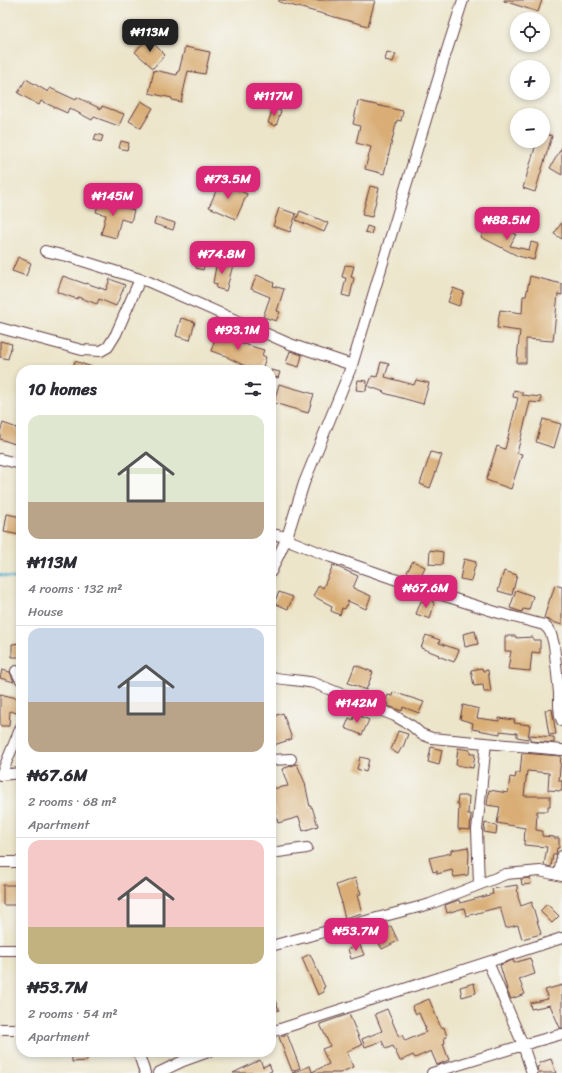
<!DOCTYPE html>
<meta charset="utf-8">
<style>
:root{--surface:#fff;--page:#f2f2f3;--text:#2b2b33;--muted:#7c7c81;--line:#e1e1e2;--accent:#db2777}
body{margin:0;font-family:Sriracha,sans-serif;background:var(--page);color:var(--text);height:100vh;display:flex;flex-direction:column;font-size:15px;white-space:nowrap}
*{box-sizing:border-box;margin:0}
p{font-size:13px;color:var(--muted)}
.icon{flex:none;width:22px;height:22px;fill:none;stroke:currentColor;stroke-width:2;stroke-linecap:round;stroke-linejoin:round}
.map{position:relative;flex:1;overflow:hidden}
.panel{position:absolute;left:16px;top:365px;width:260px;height:692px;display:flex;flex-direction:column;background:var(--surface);border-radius:16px;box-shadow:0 2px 6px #0003}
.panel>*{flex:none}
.tools{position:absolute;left:510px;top:12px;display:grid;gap:8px}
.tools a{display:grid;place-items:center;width:40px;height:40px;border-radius:50%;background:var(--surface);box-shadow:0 2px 6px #0003;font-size:20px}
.price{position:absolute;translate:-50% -34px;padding:0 9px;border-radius:8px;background:var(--accent);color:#fff;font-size:13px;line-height:26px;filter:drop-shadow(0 1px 2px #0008)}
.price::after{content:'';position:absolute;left:50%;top:24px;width:12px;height:9px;margin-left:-6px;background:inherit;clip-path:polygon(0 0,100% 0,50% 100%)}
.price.on{background:#222;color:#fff}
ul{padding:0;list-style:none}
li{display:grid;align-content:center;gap:8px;height:212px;padding:0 12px}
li+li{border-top:1px solid var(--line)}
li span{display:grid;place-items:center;height:124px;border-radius:12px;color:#555}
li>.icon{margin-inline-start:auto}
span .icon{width:72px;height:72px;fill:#fffc;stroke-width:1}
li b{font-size:17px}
h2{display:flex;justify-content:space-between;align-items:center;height:48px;padding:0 12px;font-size:17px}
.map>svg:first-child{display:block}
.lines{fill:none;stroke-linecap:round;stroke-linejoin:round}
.stream{stroke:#4cabcb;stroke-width:2.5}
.building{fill:#d9ad74}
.minor-casing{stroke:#623d43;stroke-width:12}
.minor{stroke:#fff;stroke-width:10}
</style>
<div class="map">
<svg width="562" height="1073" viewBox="0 0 562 1073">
<rect width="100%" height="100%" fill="#f6f6f2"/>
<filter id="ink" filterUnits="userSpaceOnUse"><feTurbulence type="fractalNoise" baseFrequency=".025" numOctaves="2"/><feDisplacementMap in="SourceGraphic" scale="8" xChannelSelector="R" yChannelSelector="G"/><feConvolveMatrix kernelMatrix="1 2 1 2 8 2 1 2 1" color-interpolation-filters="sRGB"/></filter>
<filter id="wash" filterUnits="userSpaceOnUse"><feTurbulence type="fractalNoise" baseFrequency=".012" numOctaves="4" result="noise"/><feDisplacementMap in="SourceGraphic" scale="16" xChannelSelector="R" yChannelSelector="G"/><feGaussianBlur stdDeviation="0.9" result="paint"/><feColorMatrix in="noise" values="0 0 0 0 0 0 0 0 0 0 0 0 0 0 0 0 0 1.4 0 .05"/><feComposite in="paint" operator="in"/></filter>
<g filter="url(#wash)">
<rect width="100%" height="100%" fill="#ece5ca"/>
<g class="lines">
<path class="stream" d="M0,575L21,580"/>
</g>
<g id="blocks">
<path class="building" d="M279,0H375L368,26L279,2Z
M504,0H542L538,12L504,1Z
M148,38L165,55L153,68L135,52Z
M185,47L210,52L205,74L188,71L181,102L172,100V98L149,93L154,70L177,75L178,71H179Z
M387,52L396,54L393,62L385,60Z
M26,79L48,92L50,88L76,100L77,97L101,109L102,106L124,114L119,126L94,117L92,120L69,108L67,113L41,101L39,105L18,93Z
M141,101L153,108L141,128L129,121Z
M358,101L403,111L401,121L397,120L384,174L365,169L371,147L356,143L360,126L353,124Z
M273,108L281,111L276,126L268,123Z
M543,133L552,136L535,192L523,188L537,141H543Z
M96,134L103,136L101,142L94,140Z
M121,141L129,143L127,150L119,148Z
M562,147V175L550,168Z
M220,182L247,194L236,219L209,207Z
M370,186L379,188L372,217L362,215Z
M100,199L116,204V205L134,210L131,222L121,219L116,238L101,234L106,215L96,212Z
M279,208L296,214L290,232L273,226Z
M300,211L328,223L324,232L296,220Z
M156,217L175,223L173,230L154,224Z
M489,221L516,234L510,246L529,250L531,242L538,244L534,260L518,256L481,237Z
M562,222V239L554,234Z
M367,226L373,228L371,234L365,232Z
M199,251L207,253L203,270L196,268Z
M18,257L31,263L26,276L12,271Z
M217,261L233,265L226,291L216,288L217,284L213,283Z
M345,265L354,266L351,277L354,278L350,297L342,295L346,278L342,277Z
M257,275L274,283L273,286L284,289L277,311L280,312L276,321L263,317L270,297L251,289Z
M63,276L86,284V283L106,290L110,279L125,285L116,306L99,299L97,304L78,297L77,299L57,292Z
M530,276L562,284V295L558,294L553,341L526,339V363H517L518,349L520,331L497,328L500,310L522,313L523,296H526Z
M453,288L464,292L459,306L448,302Z
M181,318L195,322L190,340L176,336Z
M218,329L231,333L229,339L244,345V344L264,350L262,355L266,357L262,370L245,366L227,357V356L211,351Z
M0,341L12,344L8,359L0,357Z
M290,351L302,355L299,367L286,363Z
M75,361L97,369V370H72Z
M381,362L389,364L385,377L414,385L416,380L429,383L423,404L384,393V392L368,386L372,376L377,377Z
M271,370L280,372L278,378L271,376Z
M358,380L367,381L366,391L356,390Z
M279,384L314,394L308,413L274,403Z
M514,390L522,392V395L541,397V403L530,402L517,453L522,454L511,489L486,480L497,446L505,449L518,398L513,397Z
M543,419L561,424L554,448L536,442Z
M3,423L17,428L16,430L21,431V446L0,439V432Z
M431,452L442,455L430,488L420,484Z
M7,514L21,517V529L20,535L4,532Z
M430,550L443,552L442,565L429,564Z
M464,559L476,562L471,581L460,579Z
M413,561L425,567L420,578L407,572Z
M333,565L358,576L353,588L371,596L366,609L348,601L345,609L342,608L340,615L331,611L332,606L313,596L319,585L323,588Z
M504,571L517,575L512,595L498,591Z
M555,585L562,587V625L550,621L544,618L550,598H551Z
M516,590L533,596L529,610L523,609L522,612L510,608Z
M279,592L293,597L288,609L274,603Z
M426,598L433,601V603L434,604L430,619L416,614L421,601L425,602Z
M475,631L478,644L465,647L463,634Z
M426,635L440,640L439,643L459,650L454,662L438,656L439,655L421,648Z
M505,636H516V638L533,637V640H540V653L532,652L530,671L508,669L511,651H505Z
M21,643V657H12V644Z
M355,665L373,672L366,690L348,683Z
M482,668L483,671L488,670L491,692H484L483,685L474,686L471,670Z
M2,670L10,672L14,682L0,678Z
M393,692L424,702L419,713L403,707L402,711L388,706L389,704L385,702L388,695L392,696Z
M0,694L21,699V709L20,714L10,711L9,726H0Z
M463,705L479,709L477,718L499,721V718L515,720L514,723L530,725L528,739L517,737V733L500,731V734L472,729L473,723L460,719Z
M552,709L556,734L549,735L545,710Z
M283,713L292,739L274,745L271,736V717Z
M355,714L369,720L362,735L345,728L349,718L353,720Z
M398,731L408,734L403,747H402L398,754L391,750Z
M530,735L554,737V743L530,741Z
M431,747L442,750L439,765L428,762Z
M458,748L470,750V754H475L473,768L456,765Z
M522,753L561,756L559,781H562V791L548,790L549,773L527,771L524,796H550V806H548V811H537L536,830L542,831V836L554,837V838H559V848H557L556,854H553L551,867L544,865L547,847L524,845L525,828L497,823L500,807L487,805L489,790L508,793L510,777L515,778L516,773H520Z
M360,757L369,759L366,772L357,769Z
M297,764L305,783L310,807H312L318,826L303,831L299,817L278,823L271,793V789L288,786L282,769Z
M458,796H469L468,814H471L470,830L458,829L459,804H457Z
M485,823L497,826L496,834L484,832Z
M468,847L469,853L468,875L454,877L452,870L437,874V871L433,872L429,858L451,853V850Z
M355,878L361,894L357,895L362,913L345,918L341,903H342L336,885Z
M530,878L531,884L522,885L521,879Z
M3,885H21V905H3Z
M517,885L518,897L521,906L532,902V906L533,907L541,934L522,939L518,925L506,928L500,907L466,916L464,908L447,913L445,905L459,900L460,903L493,894L492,889Z
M547,904L559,916L552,923L540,911Z
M391,926L398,941L382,949L378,941L370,944L367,937Z
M360,945L364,955L351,959L348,949Z
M310,954L325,987L323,988L324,992L318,995L302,958Z
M530,958L535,974L519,979L525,994L511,999L506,989H507L500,965L513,960L514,963Z
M474,983L476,993L462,997L460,987Z
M562,985V1028H560L550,1005L531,1009L530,1003L548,999L545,990Z
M271,991L279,1010L271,1013Z
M429,999L441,1028L444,1027L447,1037L444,1038L445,1043L443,1044L449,1060L437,1065L431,1051L415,1058L413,1055L400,1061L393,1046L386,1049L382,1041L365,1047L362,1039L382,1031L375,1014L387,1009L399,1037L402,1035L405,1041L426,1032L425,1029H426L419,1013L416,1014L412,1006Z
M349,1014L362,1045L347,1052L353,1067L340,1073H292L310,1066L312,1072L329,1064L322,1049L330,1046L320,1024Z
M287,1034L300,1068L292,1071L279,1037Z
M72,1052H87V1061L72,1062Z
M551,1059L556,1073H538L537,1067L540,1066L539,1063Z
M260,1060L263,1067L269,1064L272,1071L267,1073H233Z"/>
</g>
</g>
<g filter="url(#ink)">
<use href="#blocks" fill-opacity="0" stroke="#623d43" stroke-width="1"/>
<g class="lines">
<defs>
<path id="minor" d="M45,251L70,257L140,279L147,281L290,344L352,365
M0,328L82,350L101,351L108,347L116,334L140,279
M0,459L21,464
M271,534L287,537L293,542L331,557L423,589L499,613L544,625L548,629L551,634L554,645L559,693V706L560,716L562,721
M271,572L287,537L304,483L352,365L446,53L463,0
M16,671L21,680
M271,677C285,680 300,680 314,683L395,716L412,726L421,734L432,738L562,750
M271,760L291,759
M0,775L21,773
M1,775L21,727
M271,853L307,848
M0,862H21
M559,875L562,856
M479,884L477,830L486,743
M271,946L430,904L506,874L540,871L562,876
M0,950H21
M488,962L523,1045L532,1073
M0,1029H21
M271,1032L562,938
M138,1052L145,1073
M158,1073L183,1061L208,1052
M432,1073L523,1045L562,1034"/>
</defs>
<use href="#minor" class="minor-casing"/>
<use href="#minor" class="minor"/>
</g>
</g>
</svg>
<div class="tools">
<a><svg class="icon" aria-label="locate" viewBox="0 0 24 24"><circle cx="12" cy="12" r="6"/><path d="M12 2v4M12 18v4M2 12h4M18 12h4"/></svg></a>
<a>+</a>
<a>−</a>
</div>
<b class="price on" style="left:150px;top:53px">₦113M</b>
<b class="price" style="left:274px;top:117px">₦117M</b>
<b class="price" style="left:228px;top:200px">₦73.5M</b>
<b class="price" style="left:113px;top:217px">₦145M</b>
<b class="price" style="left:507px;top:241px">₦88.5M</b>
<b class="price" style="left:222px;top:275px">₦74.8M</b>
<b class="price" style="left:238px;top:351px">₦93.1M</b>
<b class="price" style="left:426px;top:609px">₦67.6M</b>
<b class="price" style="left:357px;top:724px">₦142M</b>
<b class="price" style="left:356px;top:952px">₦53.7M</b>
<section class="panel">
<h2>10 homes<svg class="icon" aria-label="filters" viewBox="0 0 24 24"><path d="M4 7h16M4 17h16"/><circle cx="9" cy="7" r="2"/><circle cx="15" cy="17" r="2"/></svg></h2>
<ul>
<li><span style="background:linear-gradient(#dfe7d0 70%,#b9a48a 0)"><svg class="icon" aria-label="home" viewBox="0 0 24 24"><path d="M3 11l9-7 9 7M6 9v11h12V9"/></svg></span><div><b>₦113M</b><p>4 rooms · 132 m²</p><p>House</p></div></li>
<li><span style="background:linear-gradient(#c9d6e8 60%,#b9a48a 0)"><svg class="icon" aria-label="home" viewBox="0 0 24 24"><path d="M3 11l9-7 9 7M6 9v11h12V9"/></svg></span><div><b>₦67.6M</b><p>2 rooms · 68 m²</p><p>Apartment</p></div></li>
<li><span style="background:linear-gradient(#f6c9c9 70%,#c2b280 0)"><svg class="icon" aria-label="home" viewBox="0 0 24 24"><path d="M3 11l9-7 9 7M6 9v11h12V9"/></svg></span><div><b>₦53.7M</b><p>2 rooms · 54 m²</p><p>Apartment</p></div></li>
</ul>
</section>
</div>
